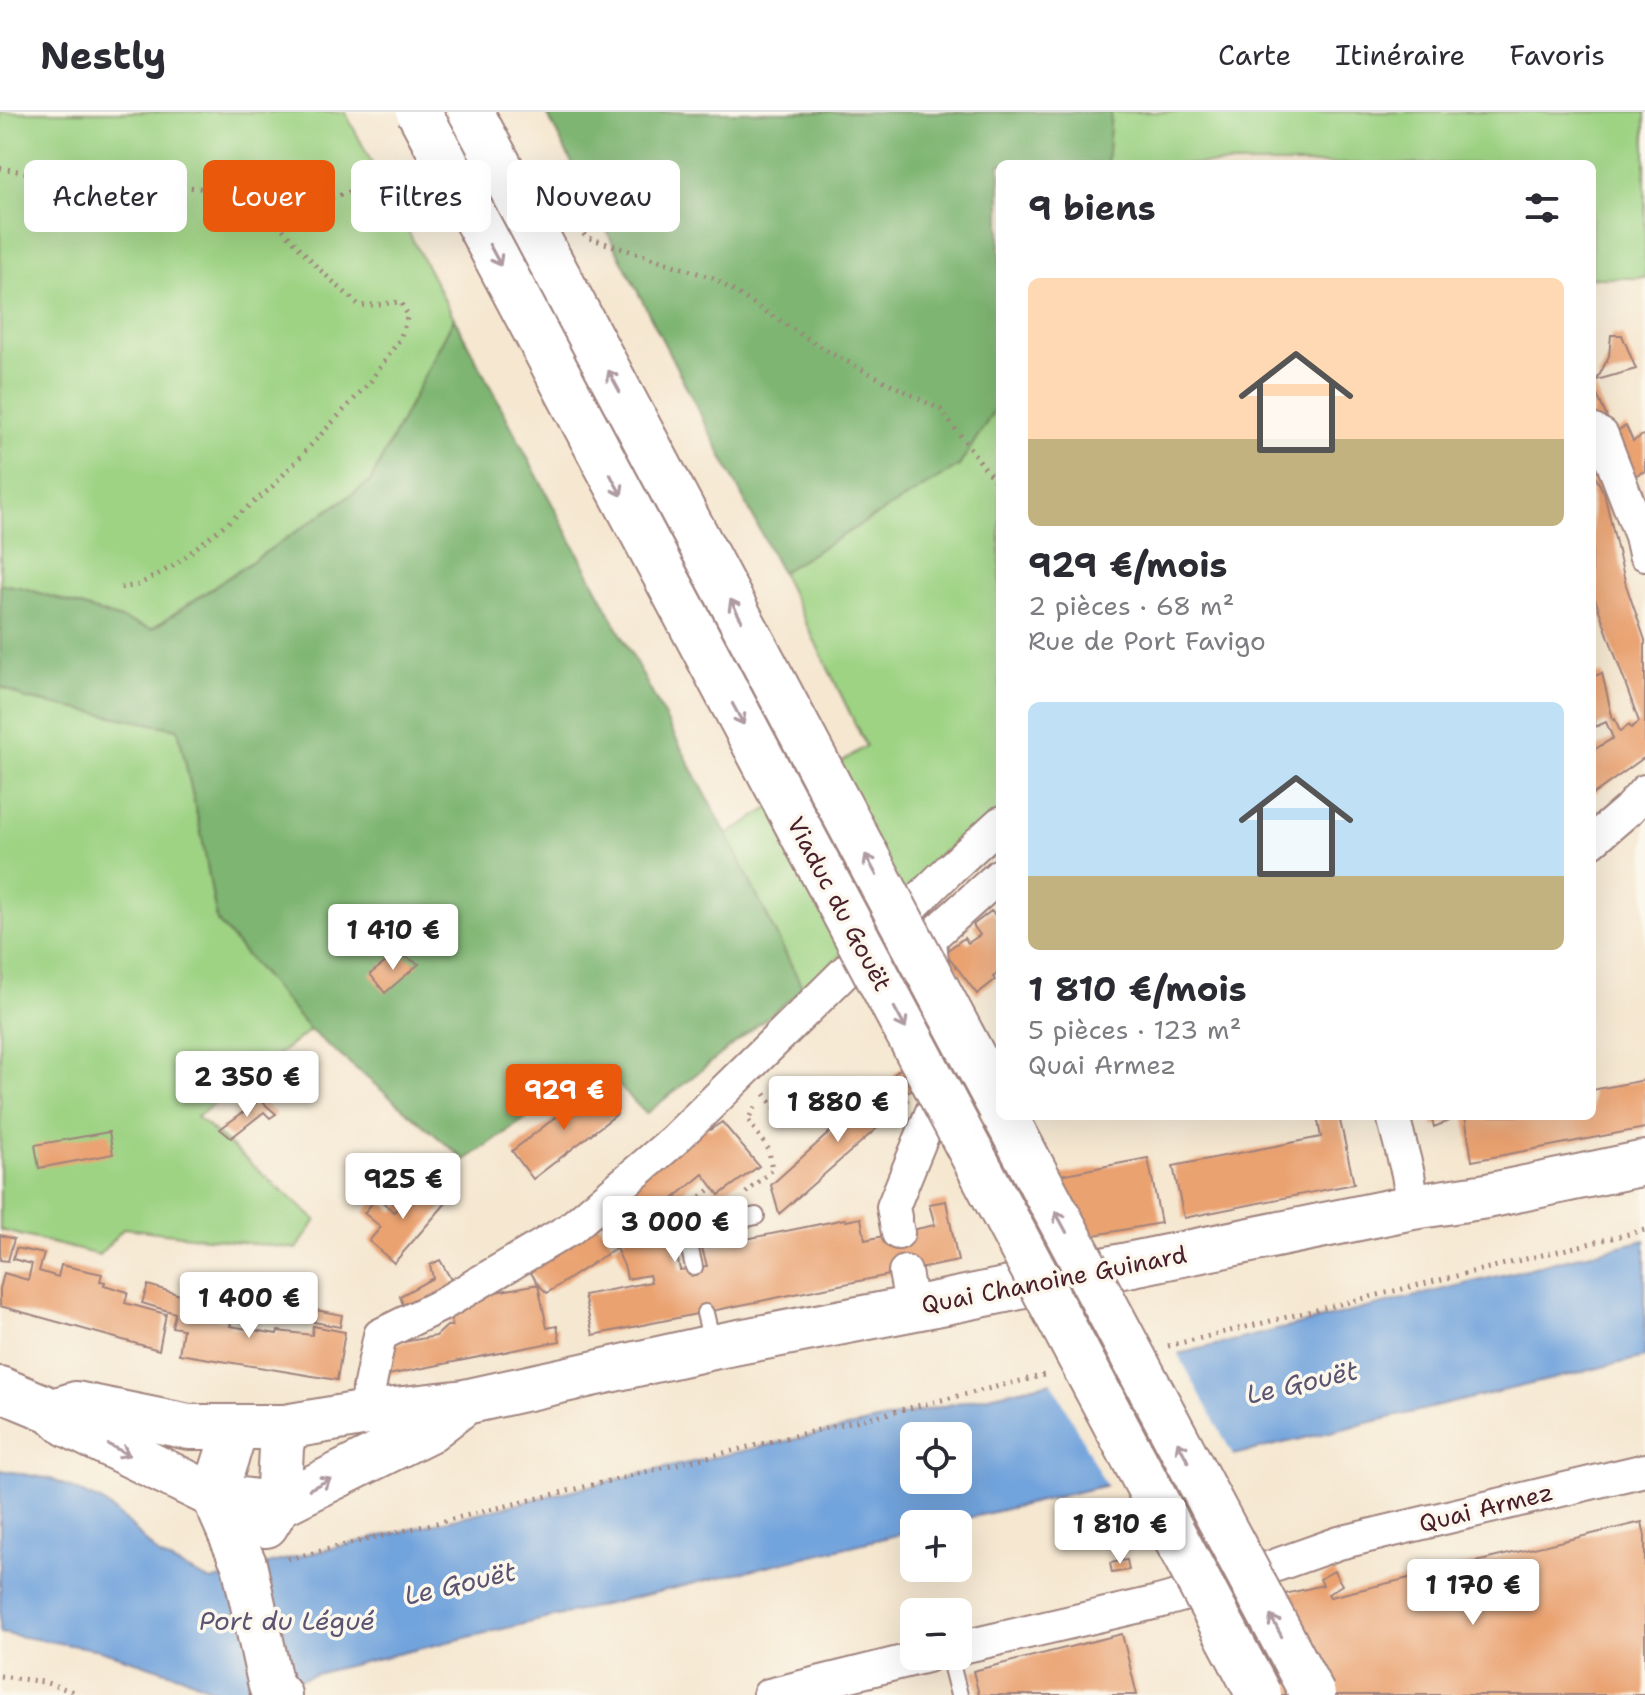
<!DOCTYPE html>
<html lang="fr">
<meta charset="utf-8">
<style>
:root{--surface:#fff;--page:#f2f2f3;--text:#2b2b33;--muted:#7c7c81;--line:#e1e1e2;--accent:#ea580c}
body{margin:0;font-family:"Shantell Sans",sans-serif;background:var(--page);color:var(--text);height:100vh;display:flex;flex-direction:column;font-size:30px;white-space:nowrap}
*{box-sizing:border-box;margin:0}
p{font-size:26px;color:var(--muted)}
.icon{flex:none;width:44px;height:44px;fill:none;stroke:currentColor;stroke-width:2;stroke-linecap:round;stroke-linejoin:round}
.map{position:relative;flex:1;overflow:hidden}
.drawer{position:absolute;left:996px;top:48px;width:600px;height:960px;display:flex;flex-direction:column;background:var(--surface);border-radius:12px;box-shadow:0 8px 32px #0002}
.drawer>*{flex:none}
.banner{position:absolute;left:24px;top:48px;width:760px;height:72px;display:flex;gap:16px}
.buttons{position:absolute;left:900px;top:1310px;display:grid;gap:16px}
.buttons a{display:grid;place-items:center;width:72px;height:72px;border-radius:12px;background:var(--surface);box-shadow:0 8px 32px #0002;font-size:40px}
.price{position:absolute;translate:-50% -68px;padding:0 18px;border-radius:8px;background:#fff;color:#222;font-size:26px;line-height:52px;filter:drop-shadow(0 2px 4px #0008)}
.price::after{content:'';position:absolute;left:50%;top:48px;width:24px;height:18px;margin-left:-12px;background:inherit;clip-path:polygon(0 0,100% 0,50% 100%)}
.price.selected{background:var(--accent);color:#fff}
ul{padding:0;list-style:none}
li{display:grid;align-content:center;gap:16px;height:424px;padding:0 32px}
li span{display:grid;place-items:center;height:248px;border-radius:12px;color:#555}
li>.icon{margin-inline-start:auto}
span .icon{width:144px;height:144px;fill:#fffc;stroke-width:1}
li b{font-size:34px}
h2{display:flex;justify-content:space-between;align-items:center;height:96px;padding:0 32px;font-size:34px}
.tag{padding:0 28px;border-radius:12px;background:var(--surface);box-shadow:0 8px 32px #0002;font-size:28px;line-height:72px}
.tag.selected{background:var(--accent);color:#fff}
header{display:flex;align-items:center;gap:48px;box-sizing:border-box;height:112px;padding:0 40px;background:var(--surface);border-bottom:2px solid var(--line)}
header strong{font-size:38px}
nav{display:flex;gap:44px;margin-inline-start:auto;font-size:28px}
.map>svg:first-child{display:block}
.green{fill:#9ed384;stroke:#747958;stroke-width:2}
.forest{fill:#7eb572;stroke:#646a4e;stroke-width:2}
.water{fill:#71a3dc;stroke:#5e6184;stroke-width:2;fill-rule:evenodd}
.pier{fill:#f5e7d0}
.building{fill:#eaa271}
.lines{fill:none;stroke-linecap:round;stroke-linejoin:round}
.lane-casing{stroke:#a0837e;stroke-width:20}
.street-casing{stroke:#a0837e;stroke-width:36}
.secondary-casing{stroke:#a0837e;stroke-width:48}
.path{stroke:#a0837e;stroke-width:5;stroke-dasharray:2 6;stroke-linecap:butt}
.lane{stroke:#fff;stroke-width:16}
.street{stroke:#fff;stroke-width:32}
.secondary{stroke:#fff;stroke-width:44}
.highway-bridge-casing{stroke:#a0837e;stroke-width:48;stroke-linecap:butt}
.highway-bridge{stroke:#fff;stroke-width:44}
.oneway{stroke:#ae9aa0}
.labels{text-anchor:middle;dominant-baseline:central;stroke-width:7;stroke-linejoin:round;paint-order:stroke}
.street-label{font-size:24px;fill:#4a1f2b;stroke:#fbf7ec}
.water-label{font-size:26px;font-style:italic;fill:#5a5472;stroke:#fbf7ec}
</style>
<header>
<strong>Nestly</strong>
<nav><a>Carte</a><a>Itinéraire</a><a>Favoris</a></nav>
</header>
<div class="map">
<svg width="1645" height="1583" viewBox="0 0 1645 1583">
<rect width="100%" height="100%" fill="#fbf7ec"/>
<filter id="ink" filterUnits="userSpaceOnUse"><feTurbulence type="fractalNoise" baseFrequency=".0125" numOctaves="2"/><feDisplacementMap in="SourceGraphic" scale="16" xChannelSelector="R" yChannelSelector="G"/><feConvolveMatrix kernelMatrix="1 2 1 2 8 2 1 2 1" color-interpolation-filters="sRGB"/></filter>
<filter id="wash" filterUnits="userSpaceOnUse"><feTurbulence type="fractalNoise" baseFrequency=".006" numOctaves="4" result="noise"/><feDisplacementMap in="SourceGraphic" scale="32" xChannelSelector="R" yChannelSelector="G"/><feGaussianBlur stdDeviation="1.8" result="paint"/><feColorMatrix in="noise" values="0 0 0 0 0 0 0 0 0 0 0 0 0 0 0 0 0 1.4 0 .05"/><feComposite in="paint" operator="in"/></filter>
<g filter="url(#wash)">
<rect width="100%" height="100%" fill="#f5e7d0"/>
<path class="green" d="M0,0H345L454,206L370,370L151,517L24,476L0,472Z
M1111,0H1645V166H1592V52H1107Z
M1000,289V697L946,750L803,877L727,723L866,634L781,460L959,354Z
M0,574L26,587L178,617L203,730L217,809L310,918L197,1005L316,1108L297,1137L124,1116L99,1143L0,1118Z"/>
<path class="forest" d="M546,0H1111L1107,52H1000V289L959,354L781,460Z
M454,206L727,723L803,877L646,1002L601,955L465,1048L310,918L217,809L203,730L178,617L26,587L0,574V472L24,476L152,517L370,370Z"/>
<path class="water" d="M1645,1128V1245L943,1412H914V1419L330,1558L244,1583H224L182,1564L100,1538L0,1521V1358L51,1367L103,1390L130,1413L159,1444L211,1469L271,1451L652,1359L1191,1239ZM914,1324H958V1368H914Z"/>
<path class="pier" d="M1176,1238L1235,1347L1108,1377L1050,1266Z"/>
<g id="blocks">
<path class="building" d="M1611,223H1622L1636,257L1597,268L1609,244Z
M1592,271L1608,308L1592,313Z
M1626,314L1633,329L1645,322V359L1634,364L1614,320Z
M1592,358L1604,381L1626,473L1645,528V645L1592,683V639L1613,626L1606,610L1595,615L1592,596V565L1602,561L1613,608L1615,607L1620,620L1629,613L1631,616L1639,610L1594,484H1592Z
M991,799L996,804L1000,801V859L993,865L995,868L977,882L945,840L964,826L968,831L980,823L973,813Z
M398,841L419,852L385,881L370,862Z
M916,943L931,960L909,980L893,963Z
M889,967L908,989L779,1102L771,1073Z
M1645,968V1016L1472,1049L1465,1004H1592V978Z
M596,974L617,1002L533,1067L512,1039Z
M260,988L276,1002L270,1006L264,1000L231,1026L220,1017Z
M1317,1004H1339L1354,1072L1184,1106L1173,1054L1321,1025Z
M1431,1004H1461L1434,1015Z
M722,1010L759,1054L719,1083L703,1062L656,1101L676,1139L680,1158L707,1154L702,1136L845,1107L846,1109L861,1106L865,1128L935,1113L929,1092L946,1089L958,1149L593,1223L584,1183L651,1170L649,1163L627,1167L625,1156L616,1136L547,1181L538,1172L547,1216L557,1214L560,1229L378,1265L387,1233L436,1224L447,1214H452L448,1193L459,1187L538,1172L526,1153L595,1107L616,1136L615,1134L626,1125L601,1094L704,1011L710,1018Z
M109,1020L113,1042L39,1056L35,1033Z
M1148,1046L1161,1111L1006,1139L992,1081L1019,1071Z
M420,1069L446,1091L394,1151L369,1129L381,1115L364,1101L377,1085L394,1100Z
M0,1123L14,1127L8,1149L0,1148Z
M16,1136L44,1142L39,1159L58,1165L61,1153L102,1162L100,1169L105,1170L104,1173L128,1180L125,1191L166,1202L159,1238L0,1194V1177L4,1161L28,1168L32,1152L13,1147Z
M440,1148L457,1178L406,1202L400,1184L433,1166L430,1153Z
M148,1173L219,1195L217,1207L231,1210L230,1214L277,1222L278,1219L312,1223L313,1214L345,1220L337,1268L179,1242L183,1217L172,1215L175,1201L142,1191Z
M316,1198L342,1203L340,1215L314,1210Z
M1642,1410L1645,1424V1583H1275L1252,1490L1323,1473L1320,1467L1334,1459L1342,1473L1328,1482L1330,1485Z
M1127,1448L1129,1458L1112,1461L1110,1451Z
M1122,1522L1137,1583H979L973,1559Z"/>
</g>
</g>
<g filter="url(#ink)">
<use href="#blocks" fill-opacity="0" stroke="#a0837e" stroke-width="2"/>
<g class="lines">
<defs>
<path id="lane" d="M694,1155L686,1120L756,1104
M705,1201L713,1235
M949,1544L959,1583"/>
<path id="street" d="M1592,318L1602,323L1641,424L1645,442
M1592,729L1628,698L1645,679
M1393,1004L1408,1062L1413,1095
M898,1121L893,1095L942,975L930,826L1000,763
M905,1160L912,1197
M367,1301L369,1277L380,1223L441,1193L570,1117L673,1029L950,757L1000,711
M958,1536L1158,1490L1220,1473L1339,1431L1645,1358
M769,1583L927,1544"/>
<path id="secondary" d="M0,1277L53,1299L67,1312L214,1384L278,1393L429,1318L460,1294
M53,1299L76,1292L189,1315H285L367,1301L465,1290L713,1235L936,1192L1413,1095L1487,1084L1645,1051
M236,1315L214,1384L244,1452L271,1574L279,1583
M266,1413L278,1393L281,1336L285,1315"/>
</defs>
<use href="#lane" class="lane-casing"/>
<use href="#street" class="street-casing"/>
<use href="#secondary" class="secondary-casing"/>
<path class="path" d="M0,56L52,65L79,66L211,77L240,87L269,102L319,157L360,194L400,190L408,203L400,227L370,270L270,377L173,454L138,473L119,476
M270,102L404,66L415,67
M574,109L586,125L713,166L832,242L941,298L1000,376
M765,982L776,998L802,1008L829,1007L845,992
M746,1081L772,1058L769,1038L748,1008L755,995
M676,1084L680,1100
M689,1095L713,1075
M1168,1234L1645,1118
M288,1447L1049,1262
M0,1564L44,1570L71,1579L73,1583"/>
<use href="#lane" class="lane"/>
<use href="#street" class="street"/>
<use href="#secondary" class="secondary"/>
<defs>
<path id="highway-bridge" d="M419,0L1259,1583
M471,0L1000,995
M1005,1004L1313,1583"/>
</defs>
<use href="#highway-bridge" class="highway-bridge-casing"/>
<use href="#highway-bridge" class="highway-bridge"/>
</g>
<defs><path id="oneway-shaft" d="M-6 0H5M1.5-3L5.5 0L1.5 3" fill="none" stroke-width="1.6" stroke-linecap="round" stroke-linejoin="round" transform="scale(2)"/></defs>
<g class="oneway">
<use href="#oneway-shaft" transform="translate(495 143) rotate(62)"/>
<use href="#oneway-shaft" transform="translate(614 269) rotate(-118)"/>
<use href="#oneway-shaft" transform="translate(616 373) rotate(62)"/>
<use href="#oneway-shaft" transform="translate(736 498) rotate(-118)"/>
<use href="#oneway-shaft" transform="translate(738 602) rotate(62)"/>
<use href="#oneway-shaft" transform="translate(871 753) rotate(-118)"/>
<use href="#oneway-shaft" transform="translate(900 906) rotate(62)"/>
<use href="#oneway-shaft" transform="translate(1061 1110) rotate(-118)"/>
<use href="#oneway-shaft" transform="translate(119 1338) rotate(27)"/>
<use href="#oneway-shaft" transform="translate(1183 1340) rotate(-118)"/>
<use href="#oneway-shaft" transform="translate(320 1372) rotate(-26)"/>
<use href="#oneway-shaft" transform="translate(1276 1514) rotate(-118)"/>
</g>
</g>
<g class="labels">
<g class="street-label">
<text transform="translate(839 792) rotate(62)">Viaduc du Gouët</text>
<text transform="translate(1054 1168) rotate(-11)">Quai Chanoine Guinard</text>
<text transform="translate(1486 1396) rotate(-14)">Quai Armez</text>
</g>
<g class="water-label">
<text transform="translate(1302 1270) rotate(-13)">Le Gouët</text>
<text transform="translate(460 1471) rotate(-13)">Le Gouët</text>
<text x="287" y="1508">Port du Légué</text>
</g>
</g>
</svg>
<div class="buttons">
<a><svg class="icon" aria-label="locate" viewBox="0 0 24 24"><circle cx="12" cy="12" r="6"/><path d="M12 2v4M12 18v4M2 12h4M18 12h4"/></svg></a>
<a>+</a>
<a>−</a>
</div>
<b class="price" style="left:393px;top:860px">1 410 €</b>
<b class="price" style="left:247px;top:1007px">2 350 €</b>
<b class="price selected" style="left:564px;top:1020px">929 €</b>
<b class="price" style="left:838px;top:1032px">1 880 €</b>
<b class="price" style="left:403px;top:1109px">925 €</b>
<b class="price" style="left:675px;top:1152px">3 000 €</b>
<b class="price" style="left:249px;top:1228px">1 400 €</b>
<b class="price" style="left:1120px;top:1454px">1 810 €</b>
<b class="price" style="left:1473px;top:1515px">1 170 €</b>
<div class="banner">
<a class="tag">Acheter</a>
<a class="tag selected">Louer</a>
<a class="tag">Filtres</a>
<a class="tag">Nouveau</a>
</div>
<section class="drawer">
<h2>9 biens<svg class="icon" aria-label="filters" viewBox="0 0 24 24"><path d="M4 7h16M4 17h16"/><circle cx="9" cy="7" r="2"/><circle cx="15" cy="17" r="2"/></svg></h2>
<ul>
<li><span style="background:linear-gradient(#ffd9b3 65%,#c2b280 0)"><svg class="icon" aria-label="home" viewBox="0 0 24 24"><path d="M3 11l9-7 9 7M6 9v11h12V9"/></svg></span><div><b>929 €/mois</b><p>2 pièces · 68 m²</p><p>Rue de Port Favigo</p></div></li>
<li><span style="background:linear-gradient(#bfe0f5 70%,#c2b280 0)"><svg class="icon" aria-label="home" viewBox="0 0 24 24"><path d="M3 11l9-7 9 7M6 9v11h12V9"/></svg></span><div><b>1 810 €/mois</b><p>5 pièces · 123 m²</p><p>Quai Armez</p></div></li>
</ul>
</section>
</div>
